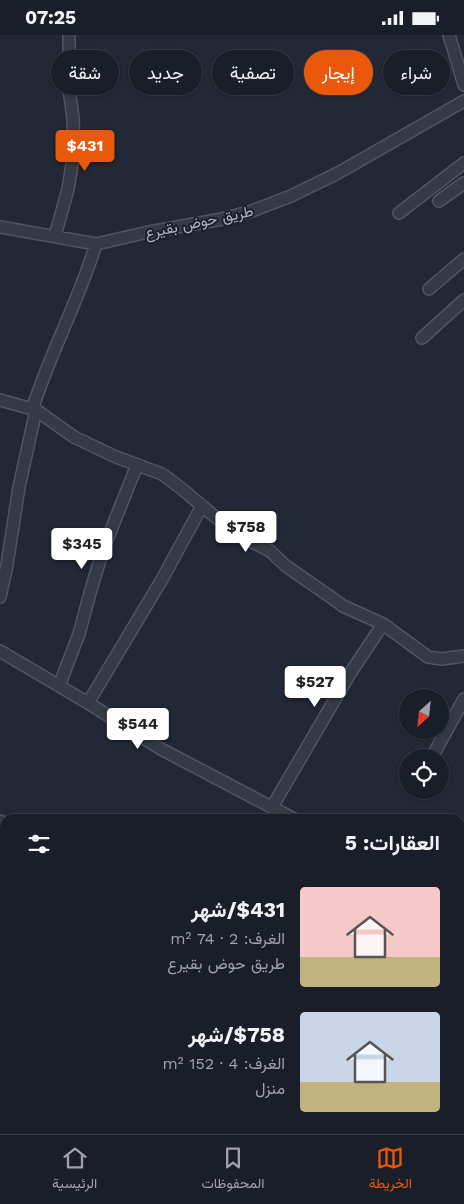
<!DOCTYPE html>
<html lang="ar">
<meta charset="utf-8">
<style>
:root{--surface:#1a1e28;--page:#272b34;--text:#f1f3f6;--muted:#9fa2a8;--line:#383c45;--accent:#ea580c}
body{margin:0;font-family:"Work Sans",Vazirmatn,sans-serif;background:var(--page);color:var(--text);direction:rtl;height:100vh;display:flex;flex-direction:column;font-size:19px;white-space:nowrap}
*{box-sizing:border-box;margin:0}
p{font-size:16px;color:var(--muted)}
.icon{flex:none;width:28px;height:28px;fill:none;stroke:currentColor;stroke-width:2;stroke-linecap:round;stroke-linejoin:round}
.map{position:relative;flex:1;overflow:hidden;direction:ltr}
.sheet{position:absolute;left:0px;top:779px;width:465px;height:321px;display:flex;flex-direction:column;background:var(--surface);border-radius:15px 15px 0 0;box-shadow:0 1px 4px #0004,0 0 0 1px var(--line);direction:rtl}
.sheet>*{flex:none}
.banner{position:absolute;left:15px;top:15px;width:435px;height:45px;direction:rtl;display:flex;gap:10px}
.needle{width:32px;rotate:207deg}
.fabs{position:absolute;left:399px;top:654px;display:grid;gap:10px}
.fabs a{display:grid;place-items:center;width:50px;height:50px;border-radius:50%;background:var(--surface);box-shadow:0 1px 4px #0004,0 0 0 1px var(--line);font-size:25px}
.price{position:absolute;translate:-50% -42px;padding:0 11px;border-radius:5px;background:#fff;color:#222;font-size:16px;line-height:32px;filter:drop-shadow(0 1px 2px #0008)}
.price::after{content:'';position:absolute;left:50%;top:30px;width:15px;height:11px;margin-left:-8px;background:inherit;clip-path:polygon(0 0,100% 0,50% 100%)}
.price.selected{background:var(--accent);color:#fff}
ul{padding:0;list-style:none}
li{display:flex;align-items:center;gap:15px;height:125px;padding:0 25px}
li span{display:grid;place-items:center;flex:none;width:140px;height:100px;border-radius:5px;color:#555}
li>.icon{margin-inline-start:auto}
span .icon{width:60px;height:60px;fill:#fffc;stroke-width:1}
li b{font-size:21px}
h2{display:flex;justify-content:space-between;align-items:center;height:60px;padding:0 25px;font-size:21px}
.tag{padding:0 18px;border-radius:22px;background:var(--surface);box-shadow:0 1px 4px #0004,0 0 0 1px var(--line);font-size:18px;line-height:45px}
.tag.selected{background:var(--accent);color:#fff}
.status{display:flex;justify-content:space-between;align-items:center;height:35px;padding:0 25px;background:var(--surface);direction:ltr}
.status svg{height:14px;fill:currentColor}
.dock{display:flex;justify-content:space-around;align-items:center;height:70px;border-top:1px solid var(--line);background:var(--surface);font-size:14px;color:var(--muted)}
.dock a{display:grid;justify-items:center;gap:2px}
.dock .selected{color:var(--accent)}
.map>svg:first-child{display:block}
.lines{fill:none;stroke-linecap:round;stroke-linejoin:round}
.stream{stroke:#38455e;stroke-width:2.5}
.minor-casing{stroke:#4f5561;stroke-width:14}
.minor{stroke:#353b46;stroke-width:11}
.labels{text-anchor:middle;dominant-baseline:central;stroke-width:4;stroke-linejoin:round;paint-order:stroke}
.street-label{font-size:15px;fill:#afb5c3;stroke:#1a202b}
</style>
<div class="status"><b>07:25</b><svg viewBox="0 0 49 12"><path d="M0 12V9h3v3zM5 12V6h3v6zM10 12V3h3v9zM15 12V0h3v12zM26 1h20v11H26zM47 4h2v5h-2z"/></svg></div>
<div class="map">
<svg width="464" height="1099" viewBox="0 0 464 1099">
<rect width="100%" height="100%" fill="#222835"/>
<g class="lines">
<path class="stream" d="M0,1039L5,1047
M34,1095L37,1099"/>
<defs>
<path id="minor" d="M449,0L464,50
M439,166L464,148
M399,178L464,128
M0,192L96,209L144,198L222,184L252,176L291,161L338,138L464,66
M55,201L68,154L74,118L73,83L69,54V0
M429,254L464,224
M422,303L464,265
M0,365L36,375L74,402L116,422L162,439L182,454L214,481L241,501L270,516L286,531L332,563L343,571L383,589L428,622L442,624L464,621
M36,375L33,372C51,316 79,265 96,209
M0,562L7,530L19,452L36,375
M0,616L88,668L161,714L294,784
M59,651L79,599L90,558L103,515L137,430
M88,668L161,546L202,471
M432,722L464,664
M272,772L351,637L383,589
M0,786L5,788
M460,876L464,878
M0,925L5,927
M460,997L464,999
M0,1026L5,1035
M0,1065L5,1073
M19,1095L22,1099
M41,1095L44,1099
M382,1095L389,1099"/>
</defs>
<use href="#minor" class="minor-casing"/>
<use href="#minor" class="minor"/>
</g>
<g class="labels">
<g class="street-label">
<text transform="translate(199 187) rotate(-12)">طريق حوض بقيرع</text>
</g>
</g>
</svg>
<div class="fabs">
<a><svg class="needle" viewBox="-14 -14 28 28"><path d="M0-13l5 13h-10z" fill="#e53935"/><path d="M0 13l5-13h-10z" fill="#9fa2a8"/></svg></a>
<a><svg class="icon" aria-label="locate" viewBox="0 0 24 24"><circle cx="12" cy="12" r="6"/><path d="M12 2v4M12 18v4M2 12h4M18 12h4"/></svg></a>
</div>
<b class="price selected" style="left:85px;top:137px">$431</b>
<b class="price" style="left:246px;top:518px">$758</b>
<b class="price" style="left:82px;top:535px">$345</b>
<b class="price" style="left:315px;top:673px">$527</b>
<b class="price" style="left:138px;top:715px">$544</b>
<div class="banner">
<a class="tag">شراء</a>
<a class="tag selected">إيجار</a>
<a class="tag">تصفية</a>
<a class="tag">جديد</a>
<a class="tag">شقة</a>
</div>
<section class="sheet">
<h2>العقارات: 5<svg class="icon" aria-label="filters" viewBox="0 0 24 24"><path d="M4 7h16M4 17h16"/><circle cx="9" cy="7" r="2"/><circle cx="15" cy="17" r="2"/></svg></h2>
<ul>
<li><span style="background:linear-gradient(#f6c9c9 70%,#c2b280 0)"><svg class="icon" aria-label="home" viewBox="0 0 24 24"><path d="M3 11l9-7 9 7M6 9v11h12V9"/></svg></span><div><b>$431/شهر</b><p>الغرف: 2 · 74 m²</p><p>طريق حوض بقيرع</p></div></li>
<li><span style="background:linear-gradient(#c9d6e8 70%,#c2b280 0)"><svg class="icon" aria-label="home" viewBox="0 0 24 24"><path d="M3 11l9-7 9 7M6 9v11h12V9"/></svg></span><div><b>$758/شهر</b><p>الغرف: 4 · 152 m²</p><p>منزل</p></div></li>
</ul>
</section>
</div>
<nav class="dock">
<a class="selected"><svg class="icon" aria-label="map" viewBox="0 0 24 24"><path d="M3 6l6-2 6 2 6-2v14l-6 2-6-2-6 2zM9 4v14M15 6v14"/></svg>الخريطة</a>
<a><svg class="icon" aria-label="saved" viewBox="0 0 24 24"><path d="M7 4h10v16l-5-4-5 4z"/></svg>المحفوظات</a>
<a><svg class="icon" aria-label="home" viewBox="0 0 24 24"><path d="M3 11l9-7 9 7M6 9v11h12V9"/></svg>الرئيسية</a>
</nav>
